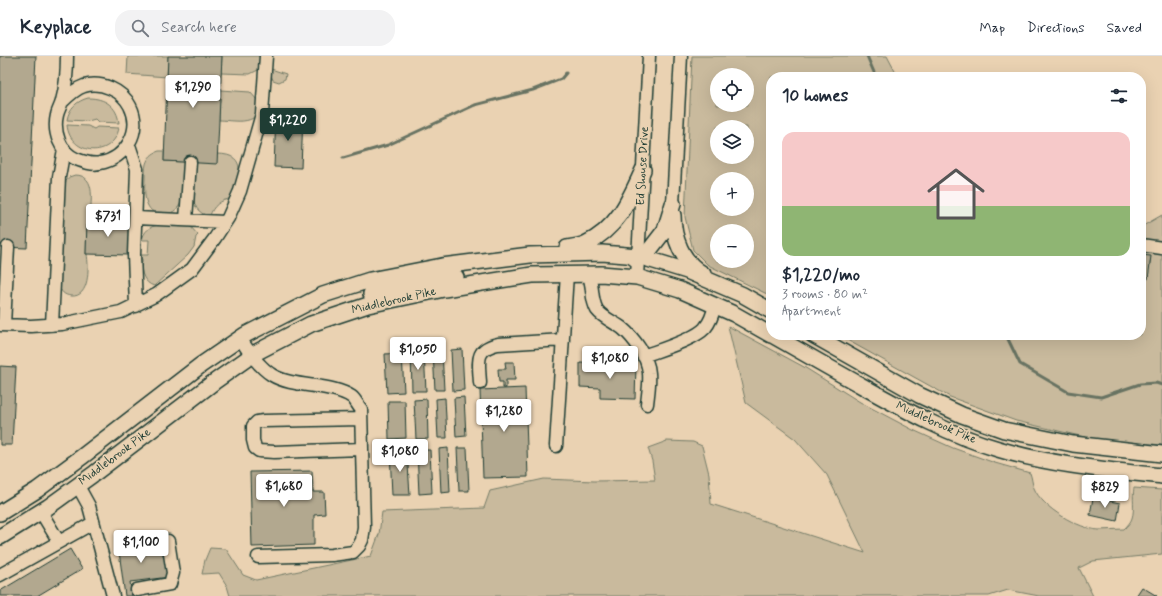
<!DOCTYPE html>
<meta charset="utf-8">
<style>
:root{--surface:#fff;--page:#f2f2f3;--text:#1f2937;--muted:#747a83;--line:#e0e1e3;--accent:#1f3d34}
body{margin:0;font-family:Mynerve,sans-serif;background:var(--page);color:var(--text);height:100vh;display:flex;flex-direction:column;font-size:15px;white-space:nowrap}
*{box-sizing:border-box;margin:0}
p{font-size:13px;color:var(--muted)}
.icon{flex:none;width:22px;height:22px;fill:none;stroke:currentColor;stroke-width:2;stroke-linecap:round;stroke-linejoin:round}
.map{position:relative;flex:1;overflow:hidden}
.details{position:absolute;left:766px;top:16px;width:380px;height:268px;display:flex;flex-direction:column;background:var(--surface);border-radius:16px;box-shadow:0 4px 16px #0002}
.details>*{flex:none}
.fabs{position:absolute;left:710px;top:12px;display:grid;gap:8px}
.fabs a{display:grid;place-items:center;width:44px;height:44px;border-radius:50%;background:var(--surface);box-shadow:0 4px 16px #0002;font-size:20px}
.price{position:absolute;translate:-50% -34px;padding:0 9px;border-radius:4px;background:#fff;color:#222;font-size:13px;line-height:26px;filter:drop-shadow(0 1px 2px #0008)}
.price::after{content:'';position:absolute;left:50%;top:24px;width:12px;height:9px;margin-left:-6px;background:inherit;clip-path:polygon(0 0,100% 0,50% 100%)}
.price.current{background:var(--accent);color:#fff}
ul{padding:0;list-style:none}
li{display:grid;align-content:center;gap:8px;height:212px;padding:0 16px}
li+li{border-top:1px solid var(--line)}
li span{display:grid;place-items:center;height:124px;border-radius:12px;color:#555}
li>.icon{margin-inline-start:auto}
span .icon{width:72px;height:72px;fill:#fffc;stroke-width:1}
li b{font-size:17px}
h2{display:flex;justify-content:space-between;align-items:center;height:48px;padding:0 16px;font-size:17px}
header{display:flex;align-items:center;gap:24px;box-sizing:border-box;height:56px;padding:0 20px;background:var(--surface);border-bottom:1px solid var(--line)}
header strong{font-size:19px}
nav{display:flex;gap:22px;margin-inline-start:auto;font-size:14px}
.search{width:280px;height:36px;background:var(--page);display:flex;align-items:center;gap:10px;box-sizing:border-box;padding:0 14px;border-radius:16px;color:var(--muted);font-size:15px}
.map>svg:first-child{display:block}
.green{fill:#c9ba9d;stroke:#747c68;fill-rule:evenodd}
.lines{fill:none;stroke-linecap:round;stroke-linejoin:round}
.stream{stroke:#687362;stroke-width:3}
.building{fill:#b2a88f;stroke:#1f3d34}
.minor-casing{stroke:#1f3d34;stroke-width:15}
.major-casing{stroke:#1f3d34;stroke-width:18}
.minor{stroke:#ead2b2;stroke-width:12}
.major{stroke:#ead2b2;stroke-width:15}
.labels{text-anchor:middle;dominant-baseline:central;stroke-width:3.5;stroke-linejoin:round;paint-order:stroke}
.street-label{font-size:12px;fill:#1f3d34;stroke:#ead2b2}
</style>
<header>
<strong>Keyplace</strong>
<div class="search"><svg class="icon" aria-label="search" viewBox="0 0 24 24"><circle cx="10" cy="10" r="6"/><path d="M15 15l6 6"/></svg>Search here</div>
<nav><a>Map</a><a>Directions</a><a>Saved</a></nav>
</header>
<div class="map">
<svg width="1162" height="540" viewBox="0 0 1162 540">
<rect width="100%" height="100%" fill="#ead2b2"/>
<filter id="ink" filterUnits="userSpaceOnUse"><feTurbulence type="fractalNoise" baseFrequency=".025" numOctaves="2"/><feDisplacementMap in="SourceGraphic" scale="8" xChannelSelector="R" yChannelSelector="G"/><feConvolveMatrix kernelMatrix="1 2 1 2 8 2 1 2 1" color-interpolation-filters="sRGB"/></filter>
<g filter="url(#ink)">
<path class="green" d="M128,0H168L167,21L127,18Z
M222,0H261L260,13L250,18L221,17Z
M692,0H887L898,21H771V240L708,209L693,194L685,161ZM717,19H747V49H717ZM717,71H747V101H717ZM717,123H747V153H717ZM717,175H747V205H717Z
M271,13L286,18L285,23L279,26L273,24L271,19Z
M220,34L250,36L258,45C258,48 258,52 258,55C254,70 230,64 219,64Z
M88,42C105,42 117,50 119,67L98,66L95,63L88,65L67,64C69,52 77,45 88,42Z
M67,69L88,70L94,73L97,71L119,72C113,103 70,100 67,69Z
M159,95H164V105L184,106C184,116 184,138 181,146C179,152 173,157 167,158C144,161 144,139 145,123C145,118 145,112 146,108C148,101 153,97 159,95Z
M217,98C250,98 238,123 231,143C221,143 212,151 210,160C185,156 194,124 195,107Z
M75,119C98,119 90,148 90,164H87L86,198H87C89,211 90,242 71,240C64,239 61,236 59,230L64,128L69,121Z
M1162,159V389L1093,383L1016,365L950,341L838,279H1141V171Z
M159,169L190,170L198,179L196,181L194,191L188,199L154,230C144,227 141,217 141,207H142V203H141V199H148L149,184H142C144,175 150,170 159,169Z
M728,270L804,311L860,346L913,374L953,392L995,407L1030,417C1032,422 1032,428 1034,432C1042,452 1079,473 1099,474C1107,474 1116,473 1124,473C1127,470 1131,466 1132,462C1135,453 1132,442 1134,432L1162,434V498L1093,505L1079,512L1093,540H1039L1008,534L989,540H230L227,530L219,517L202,518L205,504L210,492L226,493L243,519L256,524L371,500L379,478L382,456L484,452L490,435L544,423L594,425L655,424L652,405L648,392L667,385L693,386L702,390L709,418L711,448L865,497L827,419L795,383L746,347Z"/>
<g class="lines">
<path class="stream" d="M867,0L876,21
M343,102L388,89L475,49L533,34L561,23L566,17
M1006,279L1020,308L1068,336L1101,341L1140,328L1156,327L1162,329"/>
</g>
<path class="building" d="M0,0H36L27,192L0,191Z
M168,0H222L217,108L164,105Z
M276,59L303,60L301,112L274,111Z
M87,164L130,165L129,199L86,198Z
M1141,199L1151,200L1148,223L1141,222Z
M462,293L464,334L453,335L451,294Z
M442,294L444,334H435L433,295Z
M411,295H424L426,335H412Z
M402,297L404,336L387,337L385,298Z
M505,306H514L515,324H506V332H503V326H499L498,313H506Z
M580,307L636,309L635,343L600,342V332L580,331Z
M0,310L16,311L12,389H0Z
M525,332L528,421L483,422L480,334Z
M464,341L466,380L456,381L454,342Z
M445,342L447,382H438L436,343Z
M427,343L428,383H416L414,344Z
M388,345H405L406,382L389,383Z
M448,392L450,436L441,437L439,393Z
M457,392H467L469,435H459Z
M407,394L410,439H392L390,395Z
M417,394H430L432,437L419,438Z
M312,415L313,436H324L325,458L314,459V489L252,491L250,416Z
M1093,442L1120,447L1117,465L1090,459Z
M141,485L142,495L165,492L169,521L130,526L132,540H125L118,488Z
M70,493L82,513L37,540H0V535Z
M1142,531L1157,540H1136Z"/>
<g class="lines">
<defs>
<path id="minor" d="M62,46C68,40 75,33 84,30C101,25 122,34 130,50C143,75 125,103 100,107C92,109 84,106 76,103C60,96 53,76 57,59C58,54 61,50 62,45C66,31 67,15 67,0
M129,89L137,113L134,199L136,250
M673,148L681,0
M136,162L225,166
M186,164L190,106
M1141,189L1162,192
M588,218C594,229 590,242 597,254C603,262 614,266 622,272C634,282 648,301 649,317C650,327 648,338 647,348
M637,221L649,0
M0,269L31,270L62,268L121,256L156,239L192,213L215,182L228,162L240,135L262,58L266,0
M4,269L8,191
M52,269L59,121L64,93
M240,282C248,295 259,311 272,319C293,332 332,327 352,341C355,343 358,350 361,353L364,471L362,484L359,490L353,496L332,499L258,501
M643,300C659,294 694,284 705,272C711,265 713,258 715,249
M480,327C479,306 474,293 498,288L563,284
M361,363L264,365L257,366L253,370V384L255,392L259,395L274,396L362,393
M556,390L567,218
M78,430L89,450L113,540
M41,456L59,486
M0,519L93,467
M137,534L170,528L173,517L168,485"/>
<path id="major" d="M673,159C673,182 682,206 703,218
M567,192C573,191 580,190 585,188C617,173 629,145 643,114
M634,202L648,196L665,174L673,148
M371,238L414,228L456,221
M772,279C802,296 833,314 864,331C907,355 950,379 998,393C1051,409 1107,414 1162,420
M813,279L919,339L962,359L1004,374L1073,388L1162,398
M0,457L37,434L83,400L201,309L245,279L323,239L370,224L442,210L530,199L602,197L638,200L687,215L743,239L771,255
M0,481L48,451L95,417L214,326L255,297L311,268L368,249L444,233L532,219L601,218L637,221L680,234L734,258L771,279"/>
</defs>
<use href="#minor" class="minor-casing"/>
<use href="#major" class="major-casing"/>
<use href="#minor" class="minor"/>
<use href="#major" class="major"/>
</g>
</g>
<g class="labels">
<g class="street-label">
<text transform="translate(643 110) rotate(-87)">Ed Shouse Drive</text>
<text transform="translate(394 245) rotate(-13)">Middlebrook Pike</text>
<text transform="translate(936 367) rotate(24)">Middlebrook Pike</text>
<text transform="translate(115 401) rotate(-37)">Middlebrook Pike</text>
</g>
</g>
</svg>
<div class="fabs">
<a><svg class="icon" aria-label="locate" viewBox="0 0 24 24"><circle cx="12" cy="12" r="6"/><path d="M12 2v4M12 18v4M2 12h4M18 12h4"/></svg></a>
<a><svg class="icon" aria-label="layers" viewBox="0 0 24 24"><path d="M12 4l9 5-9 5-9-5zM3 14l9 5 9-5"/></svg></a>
<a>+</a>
<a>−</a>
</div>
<b class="price" style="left:193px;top:53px">$1,290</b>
<b class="price current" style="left:288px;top:86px">$1,220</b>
<b class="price" style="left:108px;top:182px">$731</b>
<b class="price" style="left:418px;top:315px">$1,050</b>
<b class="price" style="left:610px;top:324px">$1,080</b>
<b class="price" style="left:504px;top:377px">$1,280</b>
<b class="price" style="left:400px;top:417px">$1,080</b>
<b class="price" style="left:284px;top:452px">$1,680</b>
<b class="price" style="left:1105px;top:453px">$829</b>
<b class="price" style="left:141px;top:508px">$1,100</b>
<section class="details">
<h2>10 homes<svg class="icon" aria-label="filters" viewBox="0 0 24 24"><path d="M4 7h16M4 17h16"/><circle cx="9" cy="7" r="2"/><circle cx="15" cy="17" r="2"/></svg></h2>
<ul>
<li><span style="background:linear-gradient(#f6c9c9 60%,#8fb573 0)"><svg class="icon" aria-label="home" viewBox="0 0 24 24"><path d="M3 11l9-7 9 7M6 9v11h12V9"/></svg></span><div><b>$1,220/mo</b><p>3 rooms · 80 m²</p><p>Apartment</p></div></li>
</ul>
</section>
</div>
